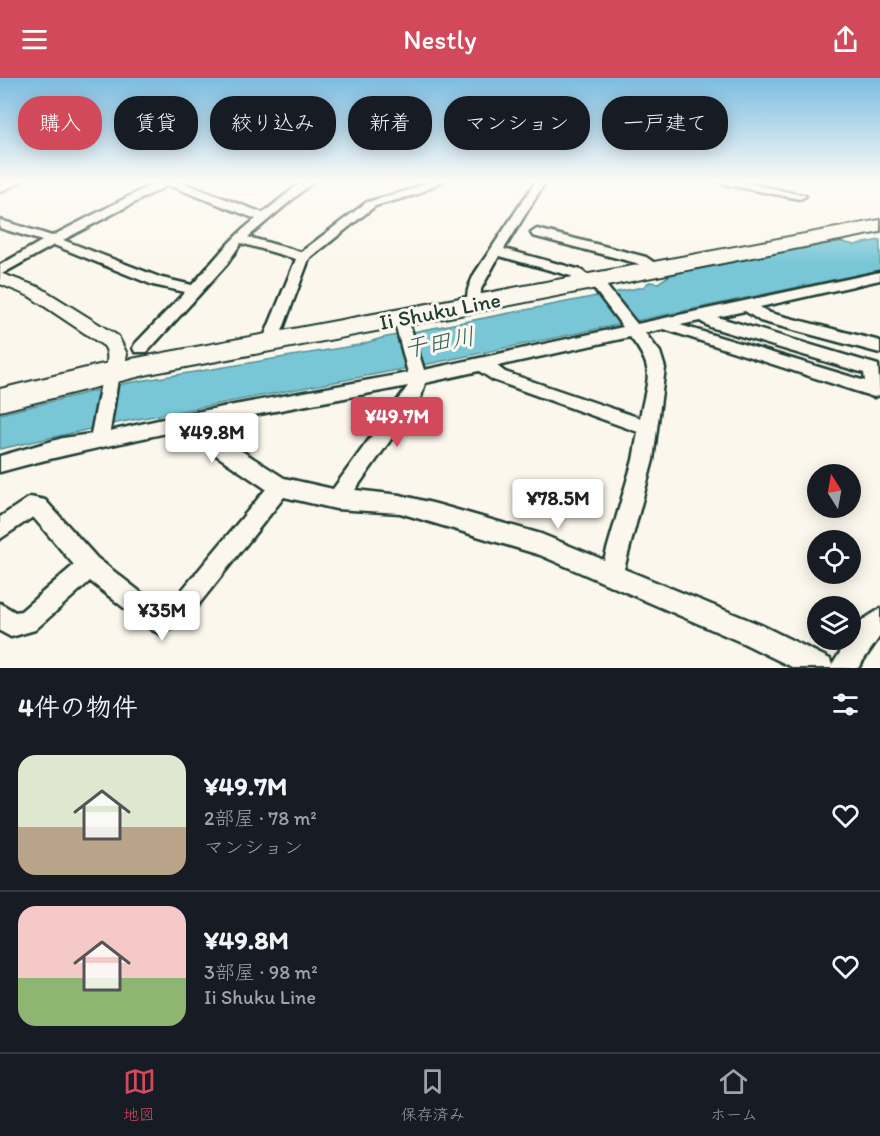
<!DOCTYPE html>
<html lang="ja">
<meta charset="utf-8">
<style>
:root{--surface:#171b24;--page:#242831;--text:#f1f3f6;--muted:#9ea1a6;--line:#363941;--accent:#d1495b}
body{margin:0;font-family:Itim,"Klee One",sans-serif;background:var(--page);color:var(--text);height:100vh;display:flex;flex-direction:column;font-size:22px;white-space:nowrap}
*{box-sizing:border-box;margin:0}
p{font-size:20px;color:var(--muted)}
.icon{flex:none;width:33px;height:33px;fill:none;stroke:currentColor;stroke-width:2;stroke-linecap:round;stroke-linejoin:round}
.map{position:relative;height:590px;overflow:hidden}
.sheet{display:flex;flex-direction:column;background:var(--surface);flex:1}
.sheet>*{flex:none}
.guide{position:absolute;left:18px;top:18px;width:844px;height:54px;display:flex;gap:12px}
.needle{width:39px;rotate:349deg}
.buttons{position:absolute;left:807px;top:386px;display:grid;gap:12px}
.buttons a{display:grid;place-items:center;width:54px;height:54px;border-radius:50%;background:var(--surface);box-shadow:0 3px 15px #0003;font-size:30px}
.price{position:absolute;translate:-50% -51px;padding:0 14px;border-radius:6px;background:#fff;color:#222;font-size:20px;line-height:39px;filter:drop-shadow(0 2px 3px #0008)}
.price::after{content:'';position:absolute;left:50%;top:36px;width:18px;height:14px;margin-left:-9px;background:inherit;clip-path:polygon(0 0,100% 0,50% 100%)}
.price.current{background:var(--accent);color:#fff}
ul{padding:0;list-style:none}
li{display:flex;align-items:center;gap:18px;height:150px;padding:0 18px}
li+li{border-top:2px solid var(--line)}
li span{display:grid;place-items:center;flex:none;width:168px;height:120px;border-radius:18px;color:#555}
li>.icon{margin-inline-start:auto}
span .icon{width:72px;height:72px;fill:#fffc;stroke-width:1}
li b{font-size:26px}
h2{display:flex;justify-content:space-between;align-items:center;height:72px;padding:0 18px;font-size:26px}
.tag{padding:0 21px;border-radius:24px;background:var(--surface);box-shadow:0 3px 15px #0003;font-size:21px;line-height:54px}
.tag.current{background:var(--accent);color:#fff}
header{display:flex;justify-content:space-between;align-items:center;height:78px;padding:0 18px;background:var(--accent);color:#fff;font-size:27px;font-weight:600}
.tab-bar{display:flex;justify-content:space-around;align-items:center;height:84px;border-top:2px solid var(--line);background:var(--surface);font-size:16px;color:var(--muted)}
.tab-bar a{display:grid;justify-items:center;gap:3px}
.tab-bar .current{color:var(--accent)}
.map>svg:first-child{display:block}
.water{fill:#79c7d6;stroke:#559095;stroke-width:1.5}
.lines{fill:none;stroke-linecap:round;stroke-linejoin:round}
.minor-casing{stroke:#1f3d34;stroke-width:5}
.tertiary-casing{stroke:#1f3d34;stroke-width:4}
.primary-casing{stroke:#1f3d34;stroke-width:4}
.minor{fill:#fbf7ec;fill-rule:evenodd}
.tertiary{fill:#fbf7ec;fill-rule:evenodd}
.primary{fill:#fbf7ec;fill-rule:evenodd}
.labels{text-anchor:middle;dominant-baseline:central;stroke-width:6;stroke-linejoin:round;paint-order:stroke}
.street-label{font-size:22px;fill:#1f3d34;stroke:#fbf7ec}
.water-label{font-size:24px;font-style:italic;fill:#36605c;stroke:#fbf7ec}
</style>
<header><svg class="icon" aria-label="menu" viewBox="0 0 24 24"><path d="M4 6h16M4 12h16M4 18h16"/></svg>Nestly<svg class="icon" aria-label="share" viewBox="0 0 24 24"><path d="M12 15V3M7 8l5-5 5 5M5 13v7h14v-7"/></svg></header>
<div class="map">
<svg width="880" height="590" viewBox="0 0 880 590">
<rect width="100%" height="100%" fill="#fbf7ec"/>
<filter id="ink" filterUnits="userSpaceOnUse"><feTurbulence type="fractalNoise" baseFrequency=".0167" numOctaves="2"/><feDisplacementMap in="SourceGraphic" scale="12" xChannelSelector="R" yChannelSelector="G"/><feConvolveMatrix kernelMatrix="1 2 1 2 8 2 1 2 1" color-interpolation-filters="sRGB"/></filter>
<g filter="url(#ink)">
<path class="water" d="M880,162V192L419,288L117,345L0,371V336L127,305L359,267L382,260L643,209L649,204L658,205L672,196L837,163L855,167Z"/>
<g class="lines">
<defs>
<path id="minor" d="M9,103H22L0,114V107Z
M159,103H178L263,135L303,103H314L248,159L301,174L367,124L410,112L429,103H442L418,116L375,128L309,181L278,264L270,270L262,264L296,181L241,165L227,186L147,274H135L133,270L135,266L185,214L153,207L54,167L0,197V187L42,163L0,150V142L52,158ZM168,107L256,141C230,160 214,183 192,207L162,200L63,162Z
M536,103H546L504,171L581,192L592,201H601L637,246L880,194V202L760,229L770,235L880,263V275L760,243L745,233L717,239L878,287L880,317L874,319L664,251L645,255L660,274L665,290L653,382L624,491L761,547L830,581L832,587L861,543L880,531V558L858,590H794L743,565L540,477L400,435L336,431L284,419L184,545L160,556L152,552L90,503L35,552L11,559L0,553V525L15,534L21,533L74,487L33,439L0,461V439L30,419L45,422L97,480L162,531L168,529L266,411L179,352C119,366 59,377 0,394V378L63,360L91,356L102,300L110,287L116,285L124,291L118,301L110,353L185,336L408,295L394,241L401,236L408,241L424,292L623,249L592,208H583L571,198L499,178L481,211L480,230H470C464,217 469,207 475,195ZM700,243L710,249L864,295L865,303L680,247ZM630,259C657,293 647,300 640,340L505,294L497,288ZM479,293L493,302L638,354L633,382L604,482L541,456L436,426L400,417L355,412L421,319L425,305ZM408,308L333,411L284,400L201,347Z
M718,103H738L806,118L800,121L723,106Z
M537,151L646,179L665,192L663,195H653L636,185L533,158L531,155Z"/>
<path id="tertiary" d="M0,195L41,210L118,258L127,276L123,296L116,298L109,296C104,287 111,277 104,268L29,218L0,206Z"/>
<path id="primary" d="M880,142V154L460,237L149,296L0,333V311L99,287Z"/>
</defs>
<use href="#minor" class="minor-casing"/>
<use href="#tertiary" class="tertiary-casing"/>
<use href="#primary" class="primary-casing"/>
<use href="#minor" class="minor"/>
<use href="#tertiary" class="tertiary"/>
<use href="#primary" class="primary"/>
</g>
</g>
<linearGradient id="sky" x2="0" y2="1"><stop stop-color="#7bbce1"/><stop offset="0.56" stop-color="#fdfbf6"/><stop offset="1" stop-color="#fdfbf6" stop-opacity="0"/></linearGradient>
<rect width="880" height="185" fill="url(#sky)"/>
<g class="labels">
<g class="street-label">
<text transform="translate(440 233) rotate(-11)">Ii Shuku Line</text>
</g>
<g class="water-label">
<text transform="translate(439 264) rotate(-11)">干田川</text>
</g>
</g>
</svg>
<div class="buttons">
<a><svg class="needle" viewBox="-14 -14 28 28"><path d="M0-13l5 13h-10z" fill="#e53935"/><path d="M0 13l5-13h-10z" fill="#9ea1a6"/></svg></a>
<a><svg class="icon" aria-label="locate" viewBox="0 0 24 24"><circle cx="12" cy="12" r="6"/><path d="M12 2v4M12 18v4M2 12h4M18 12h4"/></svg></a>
<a><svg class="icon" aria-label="layers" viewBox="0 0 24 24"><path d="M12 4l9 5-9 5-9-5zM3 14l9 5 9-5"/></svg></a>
</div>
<b class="price current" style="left:397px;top:370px">¥49.7M</b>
<b class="price" style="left:212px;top:386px">¥49.8M</b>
<b class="price" style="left:558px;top:452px">¥78.5M</b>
<b class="price" style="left:162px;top:564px">¥35M</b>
<div class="guide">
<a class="tag current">購入</a>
<a class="tag">賃貸</a>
<a class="tag">絞り込み</a>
<a class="tag">新着</a>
<a class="tag">マンション</a>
<a class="tag">一戸建て</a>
</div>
</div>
<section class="sheet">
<h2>4件の物件<svg class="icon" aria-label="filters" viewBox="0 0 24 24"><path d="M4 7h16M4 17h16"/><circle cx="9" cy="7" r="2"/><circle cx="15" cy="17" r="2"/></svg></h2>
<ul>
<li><span style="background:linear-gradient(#dfe7d0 60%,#b9a48a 0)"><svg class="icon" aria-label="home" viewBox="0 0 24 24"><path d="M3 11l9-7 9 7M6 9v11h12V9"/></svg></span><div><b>¥49.7M</b><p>2部屋 · 78 m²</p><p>マンション</p></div><svg class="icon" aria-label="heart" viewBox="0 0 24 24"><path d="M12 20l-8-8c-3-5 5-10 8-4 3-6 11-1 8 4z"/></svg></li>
<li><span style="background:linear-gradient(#f6c9c9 60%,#8fb573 0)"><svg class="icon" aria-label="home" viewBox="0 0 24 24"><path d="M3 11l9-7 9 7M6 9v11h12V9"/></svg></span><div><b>¥49.8M</b><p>3部屋 · 98 m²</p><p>Ii Shuku Line</p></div><svg class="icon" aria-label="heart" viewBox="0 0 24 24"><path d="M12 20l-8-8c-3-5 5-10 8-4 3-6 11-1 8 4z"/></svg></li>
</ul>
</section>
<nav class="tab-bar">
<a class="current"><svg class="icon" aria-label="map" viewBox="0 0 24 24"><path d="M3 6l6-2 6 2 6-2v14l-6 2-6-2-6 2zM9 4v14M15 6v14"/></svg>地図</a>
<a><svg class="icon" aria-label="saved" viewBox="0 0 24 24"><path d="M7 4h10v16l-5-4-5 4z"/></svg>保存済み</a>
<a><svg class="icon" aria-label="home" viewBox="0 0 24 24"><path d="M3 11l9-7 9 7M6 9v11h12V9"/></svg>ホーム</a>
</nav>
